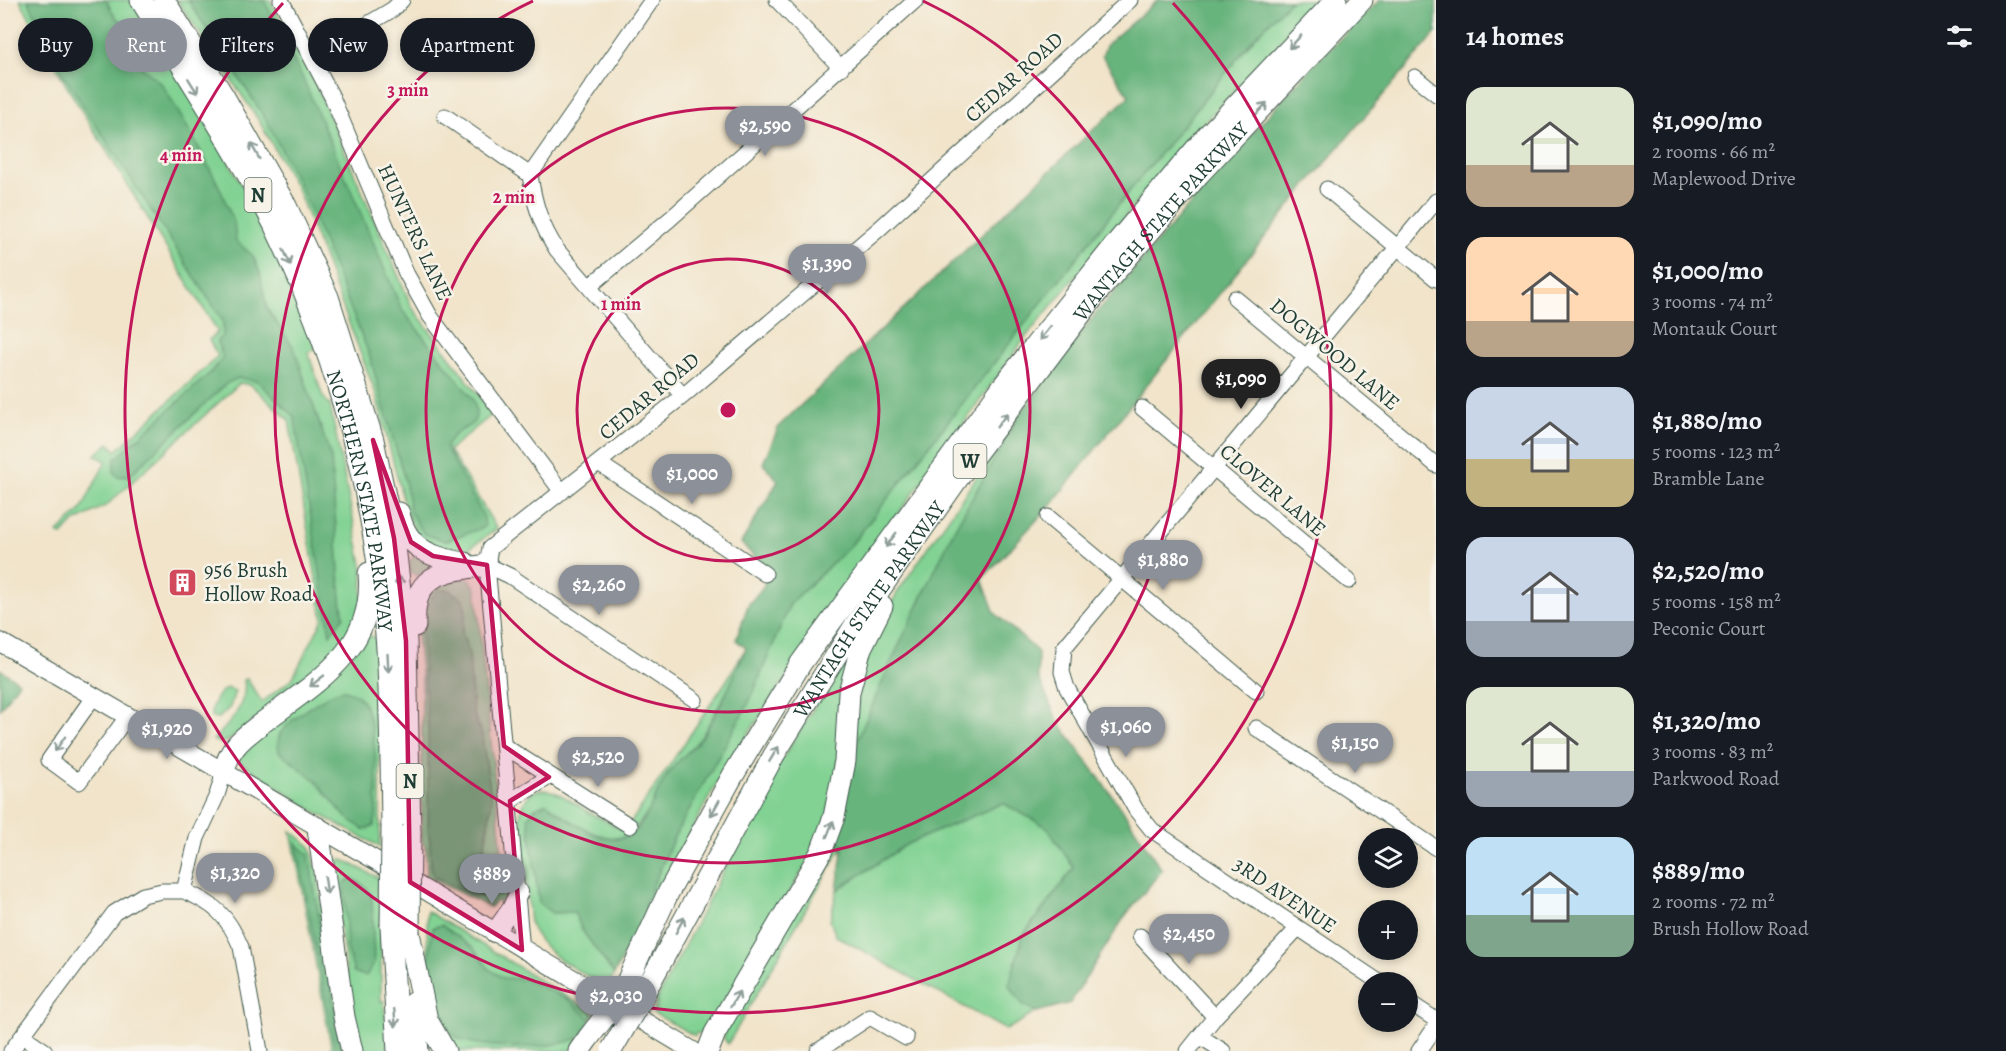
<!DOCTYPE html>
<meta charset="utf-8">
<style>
:root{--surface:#171b24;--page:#20242c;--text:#f1f3f6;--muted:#9ea1a6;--accent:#8c9099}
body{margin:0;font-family:Alegreya,serif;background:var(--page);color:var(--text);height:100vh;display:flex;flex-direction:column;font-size:22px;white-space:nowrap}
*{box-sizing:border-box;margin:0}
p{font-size:20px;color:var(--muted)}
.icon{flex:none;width:33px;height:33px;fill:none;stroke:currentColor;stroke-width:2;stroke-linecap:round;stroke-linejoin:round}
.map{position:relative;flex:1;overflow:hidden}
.details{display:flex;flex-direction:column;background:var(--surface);width:570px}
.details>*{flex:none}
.top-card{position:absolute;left:18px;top:18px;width:570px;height:54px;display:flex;gap:12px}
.buttons{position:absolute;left:1358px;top:828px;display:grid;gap:12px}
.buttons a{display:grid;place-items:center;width:60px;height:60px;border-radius:50%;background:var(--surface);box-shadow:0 3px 9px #0003;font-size:30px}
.price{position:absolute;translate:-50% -51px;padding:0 14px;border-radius:21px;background:var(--accent);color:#fff;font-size:20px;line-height:39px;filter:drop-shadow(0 2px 3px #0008)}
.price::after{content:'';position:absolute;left:50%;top:36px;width:18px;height:14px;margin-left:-9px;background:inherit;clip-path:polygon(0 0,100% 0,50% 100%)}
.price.on{background:#222;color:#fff}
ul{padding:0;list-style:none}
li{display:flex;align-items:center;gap:18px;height:150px;padding:0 30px}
li span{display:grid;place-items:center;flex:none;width:168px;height:120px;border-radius:18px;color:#555}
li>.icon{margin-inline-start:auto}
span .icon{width:72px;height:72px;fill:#fffc;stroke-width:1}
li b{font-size:26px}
h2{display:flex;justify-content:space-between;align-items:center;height:72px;padding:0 30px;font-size:26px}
.tag{padding:0 21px;border-radius:27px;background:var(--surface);box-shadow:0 3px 9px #0003;font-size:21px;line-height:54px}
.tag.on{background:var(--accent);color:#fff}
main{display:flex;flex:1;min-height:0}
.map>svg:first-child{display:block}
.green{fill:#81d293;stroke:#508864;stroke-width:1.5}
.forest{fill:#68b47d;stroke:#447858;stroke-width:1.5}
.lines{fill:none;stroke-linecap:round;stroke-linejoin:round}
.minor-casing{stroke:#3e564a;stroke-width:17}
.major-casing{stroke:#3e564a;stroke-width:20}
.highway-casing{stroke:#3e564a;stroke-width:23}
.minor{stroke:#fff;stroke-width:15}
.major{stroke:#fff;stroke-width:18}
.highway{stroke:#fff;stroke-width:21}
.highway-bridge-casing{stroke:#3e564a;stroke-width:23;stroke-linecap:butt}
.highway-bridge{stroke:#fff;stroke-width:21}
.oneway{stroke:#8f9e9a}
.marked{fill:#c2185b;fill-opacity:0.2;stroke:#c2185b;stroke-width:4.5;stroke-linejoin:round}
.ring{fill:none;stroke:#c2185b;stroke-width:3}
.labels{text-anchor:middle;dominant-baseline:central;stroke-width:5;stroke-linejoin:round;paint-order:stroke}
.shield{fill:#f7f3e8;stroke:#60746a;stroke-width:1.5}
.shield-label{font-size:20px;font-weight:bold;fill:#1f3d34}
.street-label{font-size:21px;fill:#1f3d34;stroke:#f7f3e8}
.poi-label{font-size:21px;fill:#1f3d34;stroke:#f7f3e8;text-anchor:start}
.centre{fill:#c2185b;stroke:#f7f3e8;stroke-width:3}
.ring-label{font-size:18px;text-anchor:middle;font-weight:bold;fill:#c2185b;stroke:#f7f3e8;stroke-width:5;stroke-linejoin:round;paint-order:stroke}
</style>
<main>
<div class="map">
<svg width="1436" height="1051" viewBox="0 0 1436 1051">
<rect width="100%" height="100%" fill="#f7f3e8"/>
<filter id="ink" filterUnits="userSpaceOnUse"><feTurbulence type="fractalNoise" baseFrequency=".0167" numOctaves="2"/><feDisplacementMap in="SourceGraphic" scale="12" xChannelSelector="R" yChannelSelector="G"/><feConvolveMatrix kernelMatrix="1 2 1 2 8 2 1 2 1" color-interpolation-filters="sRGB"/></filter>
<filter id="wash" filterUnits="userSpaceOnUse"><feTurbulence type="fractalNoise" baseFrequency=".008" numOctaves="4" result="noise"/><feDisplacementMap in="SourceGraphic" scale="24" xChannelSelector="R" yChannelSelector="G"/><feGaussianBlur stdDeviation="1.35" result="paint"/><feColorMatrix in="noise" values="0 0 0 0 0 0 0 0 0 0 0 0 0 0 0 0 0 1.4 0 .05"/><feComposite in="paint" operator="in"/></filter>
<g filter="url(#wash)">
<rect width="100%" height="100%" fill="#f1e4ca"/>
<path class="green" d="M20,0H131C185,88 243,177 285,272C296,297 306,323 316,349L308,352L323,397L330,405L363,569L362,602L350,636L330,662L228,741L220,743L213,740C230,724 248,703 244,680L247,679L262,702L292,679L323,619L289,420L251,385L240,383L107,505L74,522L62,535L57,533L81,510L106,461L95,455L109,443L116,451L218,356L209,340L218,332L66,85Z
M177,0H270L317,87L412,307L493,414L449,450L497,529L461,554L425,550L406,511L375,391L299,193L258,119Z
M1291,0H1320L1186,142L1025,338L868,556L724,770L644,918L647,899L675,835L749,702L790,604L851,545L1115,209L1254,38Z
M1020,414L954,530L853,750L854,704L866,652L897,593Z
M417,555L431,563L430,569L417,576L411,572L410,560Z
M454,576L470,579L476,589L506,896L500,902L495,901L490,907L427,877L426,848L422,841V681L416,624L425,591Z
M866,625L828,816L806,865L705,1034L696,1033L695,1036L653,1013L657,1004L655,1003L731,856L750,810Z
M366,634L376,638L380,702L375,704L380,733V847L317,813L238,761V751Z
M746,648L728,690L700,739L668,773L649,811L629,836C606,842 587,831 568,819L552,913L574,912L582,930L614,974L607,987C578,970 544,957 530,924L520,815C530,770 564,796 587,811C599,818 612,824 625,831L727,680Z
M228,688L235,691L230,707L219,718L211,717C210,706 218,691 228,688Z
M1003,803L1047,827L1074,868L1022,936L1023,1005L1037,1012L1006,1030L836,936L830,921L837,890L907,844Z
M291,831L310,846L317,870L343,1051H332Z
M834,838L843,845L728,1044L724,1039V1032Z
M341,859L381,879V1001H384L388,1051H358L331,864Z
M427,911L594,1013L571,1051H453L431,1017L428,990Z"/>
<path class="forest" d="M28,0H106L116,18L128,25L135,45L137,63L162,84L193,137L218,184L234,222L236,241L253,256L260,273L267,309L294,348L331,458L341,600L344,617L330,634L294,416L257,381L239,378L227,383L130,475L118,477L114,472L115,459L210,373L223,358L217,341L223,335V321L64,76Z
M188,0H264L305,83L402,310L473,399C486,436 455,420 446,448L484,517L485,527L445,541L424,534L410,512L405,481L369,354L305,197L265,118Z
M1158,0H1291L1254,38L1115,209L851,545L790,604L749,702L675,835L647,899L644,918L614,974L582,930L574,912L552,913L539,903L528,817L535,808L546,803C564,816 604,849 628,836C647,826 655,792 667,775C676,761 691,751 701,738C720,710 733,679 746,648L736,640L748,605L763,587L768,571L741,543L778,481L763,463L779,426L1129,96L1102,56L1107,44Z
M1380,0H1436V33L1305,187L1050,506L982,579L995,613L1038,652V676L1057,720L1124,812L1162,870L1125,916L1070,1003L1037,1012L1023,1005L1009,985L1023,936L1074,868L1047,827L1003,803L907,844L837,890L843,845L834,838L853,750L890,664L954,530L1020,414L1097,312L1203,189L1312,66Z
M437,590H449L463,599L466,612L462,633L469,653L473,713L482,735L492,801L482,864L487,879L485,896H475L434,877C428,864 432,845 428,831V729L420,616Z
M0,669L19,682L0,709Z
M345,690C349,692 355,693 358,696C379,716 377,789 376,817L374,826L364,830L344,815L315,780L279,752C278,746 277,739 280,734C288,720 330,691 345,690Z
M296,843L309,855L341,1051H335Z
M352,878L366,887L372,897L374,963L366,976L354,973L347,948L344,883Z
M442,925L473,948L490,970L503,978L526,979L569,1000L591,1019C589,1023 586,1031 583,1035C562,1051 472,1051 453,1035C425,1001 426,969 433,927Z"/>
</g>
<g filter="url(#ink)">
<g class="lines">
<defs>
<path id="minor" d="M281,0L332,97L406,273L430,316L562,492
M777,0L841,68
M312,58L393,9L402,0
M1415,77L1436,94
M445,116L530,175C534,203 541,226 557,250L683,396
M530,175L652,0
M1327,189L1436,279
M590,286L670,219L916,0
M1235,298L1436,465
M1142,408L1349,581
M600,464L765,574
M1048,517L1256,691
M487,565L510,576L695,700
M94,696L49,760L79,782L127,717
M1256,728L1436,848
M504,746L630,826
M224,772L217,795L197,838L184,891C215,904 228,916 241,947L260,1051
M510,801L549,777
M1140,936L1215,1017
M522,950L487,565L490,548L683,396L879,229L1130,0
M1379,982L1152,830L1136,810L1067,688L1062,672L1064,648L1436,201
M1407,1001L1436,1020
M23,1036L45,1051
M1201,1037L1223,1051
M11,1051L114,913L143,895L162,891H184
M818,1051L870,1017L906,1038
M1188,1051L1215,1017L1297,929
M1419,1051L1436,1026"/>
<path id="major" d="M0,642L382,864L693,1051
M494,933L511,909L519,892"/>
<g id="highway">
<path id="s1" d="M141,0C179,62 219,122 254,186C328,321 374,482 386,635C391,698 391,762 392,825"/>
<path d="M164,0L224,97L286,206L328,297L373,440L394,538L406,641L410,834"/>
<path d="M399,513C406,549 432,558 465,563"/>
<path d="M415,626C411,573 444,571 487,565"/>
<path d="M224,772C229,747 243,738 262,723C316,682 376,650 369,573"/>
<path d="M318,828L344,1017L352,1051"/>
<path d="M391,926L398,1051"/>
<path d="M409,933L427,1020L445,1051"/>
<path d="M620,997L668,893L732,777L801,663L1003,386L1119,240L1206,137L1336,0"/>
<path d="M413,1003L418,1051"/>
<path id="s2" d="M636,1008L774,755L857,622L968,464L1096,294L1199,174L1362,0"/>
<path d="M579,1051L589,1037"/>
<path d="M708,1051L715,1033L821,852L834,817L845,761L849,692L861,648L882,606"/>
</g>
</defs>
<use href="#minor" class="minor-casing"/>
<use href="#major" class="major-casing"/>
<use href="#highway" class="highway-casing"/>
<use href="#minor" class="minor"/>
<use href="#major" class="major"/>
<use href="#highway" class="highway"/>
<defs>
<path id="highway-bridge" d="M391,926L392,825
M409,933L410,834
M589,1037L620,997
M612,1049L636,1008"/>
</defs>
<use href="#highway-bridge" class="highway-bridge-casing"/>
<use href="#highway-bridge" class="highway-bridge"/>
</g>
<defs><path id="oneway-shaft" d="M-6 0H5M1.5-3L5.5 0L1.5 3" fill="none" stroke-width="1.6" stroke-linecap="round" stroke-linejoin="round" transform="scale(1.5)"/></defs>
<g class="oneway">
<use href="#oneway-shaft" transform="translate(1295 42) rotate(133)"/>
<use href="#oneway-shaft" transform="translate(193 86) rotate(58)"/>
<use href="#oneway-shaft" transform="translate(1261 109) rotate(-47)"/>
<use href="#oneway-shaft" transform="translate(255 151) rotate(-119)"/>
<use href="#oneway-shaft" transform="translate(287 257) rotate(65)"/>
<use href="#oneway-shaft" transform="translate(1045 333) rotate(129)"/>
<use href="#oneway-shaft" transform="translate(1002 420) rotate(-53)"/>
<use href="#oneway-shaft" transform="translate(891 540) rotate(126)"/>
<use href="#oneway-shaft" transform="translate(400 585) rotate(-96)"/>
<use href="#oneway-shaft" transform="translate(388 663) rotate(87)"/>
<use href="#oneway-shaft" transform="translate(317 681) rotate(142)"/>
<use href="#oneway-shaft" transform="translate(60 744) rotate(125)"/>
<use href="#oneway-shaft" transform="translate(774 754) rotate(-59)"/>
<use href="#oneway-shaft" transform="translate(715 808) rotate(119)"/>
<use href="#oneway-shaft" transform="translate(830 829) rotate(-68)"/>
<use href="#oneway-shaft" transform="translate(326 885) rotate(82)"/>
<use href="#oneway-shaft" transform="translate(680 925) rotate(-62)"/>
<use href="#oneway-shaft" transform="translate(735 999) rotate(-60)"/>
<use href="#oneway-shaft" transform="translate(395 1018) rotate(85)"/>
</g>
</g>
<path class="marked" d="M373,440L411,542L433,556L487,565L504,746L549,777L510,801L522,950L410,882L406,641L394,538Z"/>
<g class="ring">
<circle cx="728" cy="410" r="151"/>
<circle cx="728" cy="410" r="302"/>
<path d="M923 1A453 453 0 1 1 533 1"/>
<path d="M1173 3A603 603 0 1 1 283 3"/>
</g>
<defs>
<symbol id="building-square" viewBox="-11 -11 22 22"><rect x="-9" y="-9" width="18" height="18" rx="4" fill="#d1495b" stroke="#f7f3e8"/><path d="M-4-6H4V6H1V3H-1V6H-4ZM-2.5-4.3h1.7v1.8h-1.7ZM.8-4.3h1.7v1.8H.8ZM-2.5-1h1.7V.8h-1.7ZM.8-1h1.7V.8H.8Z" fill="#fff"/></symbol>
</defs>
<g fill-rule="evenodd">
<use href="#building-square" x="166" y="566" width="33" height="33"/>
</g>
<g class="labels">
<g class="shield">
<rect x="244.5" y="178" width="27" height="34" rx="4.5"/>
<rect x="953.5" y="444" width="33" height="34" rx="4.5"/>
<rect x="396.5" y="764" width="27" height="34" rx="4.5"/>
</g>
<g class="shield-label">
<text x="258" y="195">N</text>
<text x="970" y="461">W</text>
<text x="410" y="781">N</text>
</g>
<g class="street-label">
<text transform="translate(1014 77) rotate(-42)">CEDAR ROAD</text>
<text stroke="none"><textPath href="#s2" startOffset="948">WANTAGH STATE PARKWAY</textPath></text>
<text transform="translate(415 232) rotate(65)">HUNTERS LANE</text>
<text transform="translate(1335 354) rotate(40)">DOGWOOD LANE</text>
<text transform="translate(649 396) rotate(-40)">CEDAR ROAD</text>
<text transform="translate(1273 490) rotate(40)">CLOVER LANE</text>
<text stroke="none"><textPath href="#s1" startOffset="552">NORTHERN STATE PARKWAY</textPath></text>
<text stroke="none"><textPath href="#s2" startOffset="462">WANTAGH STATE PARKWAY</textPath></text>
<text transform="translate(1285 895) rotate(34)">3RD AVENUE</text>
</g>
<g class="poi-label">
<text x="204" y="570">956 Brush<tspan x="204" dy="24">Hollow Road</tspan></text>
</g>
</g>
<circle cx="728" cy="410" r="9" class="centre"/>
<g class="ring-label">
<text x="408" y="96">3 min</text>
<text x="181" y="161">4 min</text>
<text x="514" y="203">2 min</text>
<text x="621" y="310">1 min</text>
</g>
</svg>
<div class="buttons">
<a><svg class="icon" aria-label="layers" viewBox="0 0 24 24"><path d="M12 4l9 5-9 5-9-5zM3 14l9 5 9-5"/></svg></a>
<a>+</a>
<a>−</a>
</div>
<b class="price" style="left:765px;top:157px">$2,590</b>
<b class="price" style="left:827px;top:295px">$1,390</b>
<b class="price on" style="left:1241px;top:410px">$1,090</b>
<b class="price" style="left:692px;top:505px">$1,000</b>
<b class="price" style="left:1163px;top:591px">$1,880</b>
<b class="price" style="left:599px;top:616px">$2,260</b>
<b class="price" style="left:1126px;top:758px">$1,060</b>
<b class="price" style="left:167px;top:760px">$1,920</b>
<b class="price" style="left:1355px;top:774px">$1,150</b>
<b class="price" style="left:598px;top:788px">$2,520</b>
<b class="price" style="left:235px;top:904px">$1,320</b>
<b class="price" style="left:492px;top:905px">$889</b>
<b class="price" style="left:1189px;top:965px">$2,450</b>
<b class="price" style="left:616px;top:1027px">$2,030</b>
<div class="top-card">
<a class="tag">Buy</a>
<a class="tag on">Rent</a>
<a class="tag">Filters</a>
<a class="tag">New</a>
<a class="tag">Apartment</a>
</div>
</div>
<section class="details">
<h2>14 homes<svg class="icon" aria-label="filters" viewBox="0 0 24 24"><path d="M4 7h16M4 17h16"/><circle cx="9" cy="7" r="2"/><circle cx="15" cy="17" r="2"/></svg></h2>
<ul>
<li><span style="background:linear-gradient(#dfe7d0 65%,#b9a48a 0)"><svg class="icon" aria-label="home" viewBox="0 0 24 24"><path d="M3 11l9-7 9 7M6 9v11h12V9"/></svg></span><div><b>$1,090/mo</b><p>2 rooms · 66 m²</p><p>Maplewood Drive</p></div></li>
<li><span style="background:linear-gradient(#ffd9b3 70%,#b9a48a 0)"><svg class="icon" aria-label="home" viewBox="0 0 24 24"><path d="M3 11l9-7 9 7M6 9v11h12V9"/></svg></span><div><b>$1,000/mo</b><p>3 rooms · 74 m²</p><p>Montauk Court</p></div></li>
<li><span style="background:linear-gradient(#c9d6e8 60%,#c2b280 0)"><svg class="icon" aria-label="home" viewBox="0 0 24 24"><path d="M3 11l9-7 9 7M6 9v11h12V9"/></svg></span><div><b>$1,880/mo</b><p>5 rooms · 123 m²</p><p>Bramble Lane</p></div></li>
<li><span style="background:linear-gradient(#c9d6e8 70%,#9aa5b1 0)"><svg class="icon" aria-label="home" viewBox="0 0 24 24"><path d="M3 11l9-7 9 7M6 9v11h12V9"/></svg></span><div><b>$2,520/mo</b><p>5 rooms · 158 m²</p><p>Peconic Court</p></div></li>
<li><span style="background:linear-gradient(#dfe7d0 70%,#9aa5b1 0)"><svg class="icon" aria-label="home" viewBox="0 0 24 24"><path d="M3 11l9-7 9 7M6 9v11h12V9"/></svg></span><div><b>$1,320/mo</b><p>3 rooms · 83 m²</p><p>Parkwood Road</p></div></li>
<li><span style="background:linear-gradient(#bfe0f5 65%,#7fa58c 0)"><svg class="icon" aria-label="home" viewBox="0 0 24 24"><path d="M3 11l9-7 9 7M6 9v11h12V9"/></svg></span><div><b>$889/mo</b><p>2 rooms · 72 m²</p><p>Brush Hollow Road</p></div></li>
</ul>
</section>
</main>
